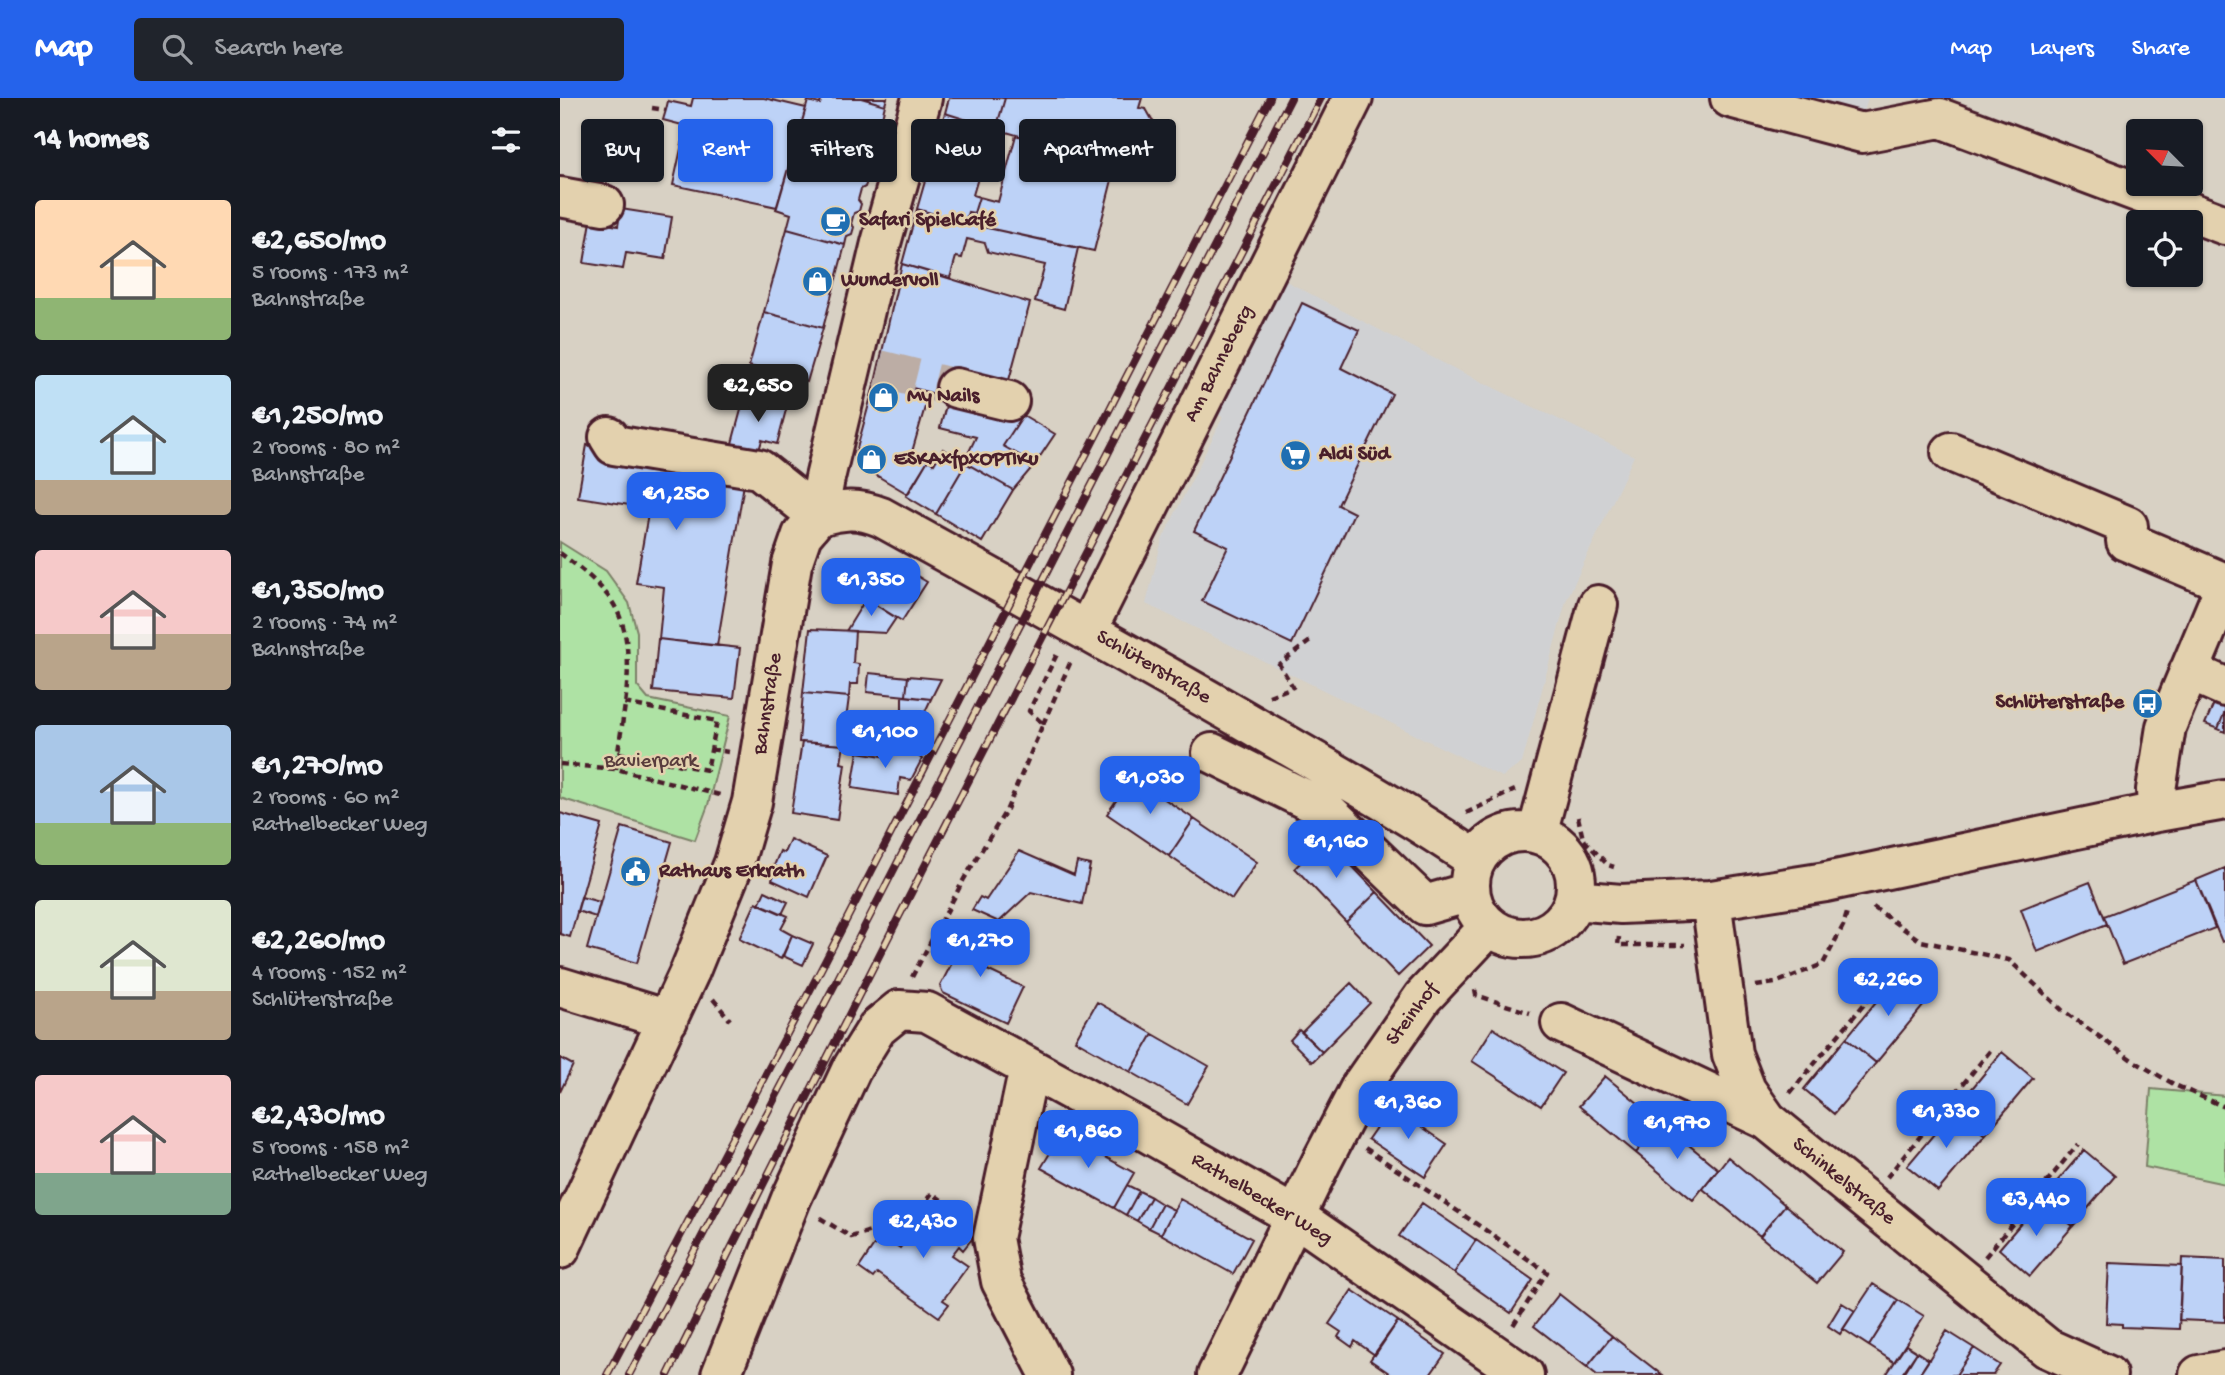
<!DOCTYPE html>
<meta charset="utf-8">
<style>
:root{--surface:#171b24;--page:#20242c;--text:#f1f3f6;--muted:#9ea1a6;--accent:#2563eb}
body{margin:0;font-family:"Gochi Hand",sans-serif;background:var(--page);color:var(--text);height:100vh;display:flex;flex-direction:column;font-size:26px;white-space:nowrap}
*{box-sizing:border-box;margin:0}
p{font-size:23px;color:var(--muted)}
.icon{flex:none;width:38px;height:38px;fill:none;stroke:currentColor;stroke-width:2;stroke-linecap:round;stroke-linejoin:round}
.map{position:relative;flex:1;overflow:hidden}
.side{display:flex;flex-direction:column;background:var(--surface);width:560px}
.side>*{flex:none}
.hud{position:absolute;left:21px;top:21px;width:665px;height:63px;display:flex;gap:14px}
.needle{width:46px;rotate:294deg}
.tools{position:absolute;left:1566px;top:21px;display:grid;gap:14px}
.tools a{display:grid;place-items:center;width:77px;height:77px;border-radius:7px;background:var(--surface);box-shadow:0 2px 5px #0004;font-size:35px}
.price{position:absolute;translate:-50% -60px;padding:0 16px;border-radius:14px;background:var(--accent);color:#fff;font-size:23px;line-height:46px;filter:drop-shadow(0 2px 4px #0008)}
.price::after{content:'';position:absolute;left:50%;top:42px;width:21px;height:16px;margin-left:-10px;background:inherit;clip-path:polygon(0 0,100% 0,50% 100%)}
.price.current{background:#222;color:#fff}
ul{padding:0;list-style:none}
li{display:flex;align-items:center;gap:21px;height:175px;padding:0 35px}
li span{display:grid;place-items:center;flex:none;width:196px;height:140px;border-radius:7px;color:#555}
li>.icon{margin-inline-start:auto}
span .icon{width:84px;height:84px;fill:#fffc;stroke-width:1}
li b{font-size:30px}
h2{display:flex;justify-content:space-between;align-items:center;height:84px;padding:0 35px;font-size:30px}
.tag{padding:0 24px;border-radius:7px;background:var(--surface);box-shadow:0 2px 5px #0004;font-size:24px;line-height:63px}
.tag.current{background:var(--accent);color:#fff}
header{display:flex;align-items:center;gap:42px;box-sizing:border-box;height:98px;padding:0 35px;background:var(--accent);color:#fff}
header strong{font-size:33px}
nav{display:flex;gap:38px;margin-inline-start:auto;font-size:24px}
.search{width:490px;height:63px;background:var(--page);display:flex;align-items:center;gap:18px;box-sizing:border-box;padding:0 24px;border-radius:7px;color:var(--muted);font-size:26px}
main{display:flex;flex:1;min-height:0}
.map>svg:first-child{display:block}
.built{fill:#d0d1d3}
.green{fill:#aee2a4;stroke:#7c8068;stroke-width:2}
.building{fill:#bdd2f7;stroke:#4a1f2b;stroke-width:2}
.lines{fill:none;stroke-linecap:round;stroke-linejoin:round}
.minor-tunnel{stroke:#bcada5;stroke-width:38;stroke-dasharray:38 19;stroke-linecap:butt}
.minor-casing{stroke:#4a1f2b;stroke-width:44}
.path{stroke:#4a1f2b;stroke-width:4.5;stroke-dasharray:7 5;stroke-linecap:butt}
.minor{stroke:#e3d1ae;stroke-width:38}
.rail-casing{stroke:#4a1f2b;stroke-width:8}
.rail{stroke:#e3d1ae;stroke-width:5;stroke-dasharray:16;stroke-linecap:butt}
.labels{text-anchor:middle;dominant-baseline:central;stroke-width:5;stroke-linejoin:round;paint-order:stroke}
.poi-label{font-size:21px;font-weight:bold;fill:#4a1f2b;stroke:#e3d1ae;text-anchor:start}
.street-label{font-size:21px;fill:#4a1f2b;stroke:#e3d1ae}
.park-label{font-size:21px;fill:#593c3d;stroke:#e3d1ae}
</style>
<header>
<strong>Map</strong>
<div class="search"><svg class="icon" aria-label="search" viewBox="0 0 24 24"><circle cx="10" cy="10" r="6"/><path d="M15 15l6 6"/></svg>Search here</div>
<nav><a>Map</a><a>Layers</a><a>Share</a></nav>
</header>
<main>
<section class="side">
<h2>14 homes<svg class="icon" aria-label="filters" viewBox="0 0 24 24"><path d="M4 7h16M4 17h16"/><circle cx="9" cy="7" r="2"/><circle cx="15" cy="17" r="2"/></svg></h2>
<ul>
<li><span style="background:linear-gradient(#ffd9b3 70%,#8fb573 0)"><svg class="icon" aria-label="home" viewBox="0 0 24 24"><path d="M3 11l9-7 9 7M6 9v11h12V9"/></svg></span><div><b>€2,650/mo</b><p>5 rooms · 173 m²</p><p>Bahnstraße</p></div></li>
<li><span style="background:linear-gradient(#bfe0f5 75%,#b9a48a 0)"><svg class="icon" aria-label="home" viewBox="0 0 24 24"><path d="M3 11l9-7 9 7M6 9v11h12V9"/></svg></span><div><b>€1,250/mo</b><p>2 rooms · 80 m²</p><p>Bahnstraße</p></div></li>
<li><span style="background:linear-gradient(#f6c9c9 60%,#b9a48a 0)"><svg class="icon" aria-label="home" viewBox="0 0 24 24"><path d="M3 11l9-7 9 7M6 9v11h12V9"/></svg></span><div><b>€1,350/mo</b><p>2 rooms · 74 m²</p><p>Bahnstraße</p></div></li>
<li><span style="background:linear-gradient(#a9c7e8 70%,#8fb573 0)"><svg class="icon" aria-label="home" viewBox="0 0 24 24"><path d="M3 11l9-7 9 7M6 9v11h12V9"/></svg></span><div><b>€1,270/mo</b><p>2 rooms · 60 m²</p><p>Rathelbecker Weg</p></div></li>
<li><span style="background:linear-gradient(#dfe7d0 65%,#b9a48a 0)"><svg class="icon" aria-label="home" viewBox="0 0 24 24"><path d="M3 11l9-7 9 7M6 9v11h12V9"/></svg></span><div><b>€2,260/mo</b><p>4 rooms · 152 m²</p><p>Schlüterstraße</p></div></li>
<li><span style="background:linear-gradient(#f6c9c9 70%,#7fa58c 0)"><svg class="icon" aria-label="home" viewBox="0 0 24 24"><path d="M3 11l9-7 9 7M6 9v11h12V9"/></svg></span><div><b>€2,430/mo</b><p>5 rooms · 158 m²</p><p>Rathelbecker Weg</p></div></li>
</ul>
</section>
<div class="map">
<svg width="1665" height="1277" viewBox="0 0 1665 1277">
<rect width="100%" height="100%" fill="#d8d1c4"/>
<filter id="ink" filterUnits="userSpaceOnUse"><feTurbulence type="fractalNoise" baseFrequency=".0143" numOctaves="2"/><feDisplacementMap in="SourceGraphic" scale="14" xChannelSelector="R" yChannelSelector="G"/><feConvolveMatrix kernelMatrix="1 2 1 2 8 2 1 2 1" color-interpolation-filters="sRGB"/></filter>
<g filter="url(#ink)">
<path class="built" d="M1228,0H1308L1302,21Z
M722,181L883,265L1074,358L1006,503L962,665L942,679L586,506L602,442L663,319L650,313Z"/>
<path class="green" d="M0,444L46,473L69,505L77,534V588L88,601L170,618L148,707L135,742L0,700Z
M1591,991L1665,998V1086L1585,1069Z"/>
<path class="building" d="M133,0H204L246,10L217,109L113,87L126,28L103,22L106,12L108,3L131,8Z
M262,0H301L325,7L322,19L340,24L325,74L307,70L305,79L307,83L305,89L301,91L298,102L301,106L299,113L294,115L291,126L294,129L292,136L287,138L285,147L227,131L231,116L216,111L248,3L260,6Z
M301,0H327L325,7Z
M389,0H445L436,31L385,15Z
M445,0H582L579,10L586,11L594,25L581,73L436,31Z
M385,15L429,29L416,72L372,59Z
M456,37L556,66L534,153L405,125L408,114L414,115L419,99L438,104Z
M372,59L420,73L413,97L419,99L414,115L408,114L405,125L357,111Z
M61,111L112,119L105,161L66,155L63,171L24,165L31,123L58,128Z
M357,111L405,125L518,150L504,211L475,203L485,167L428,154L425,145L407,141L402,160L396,159L390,180L342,166Z
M227,131L285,147L263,230L204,214Z
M342,166L470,205L446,293L393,301L316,280Z
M742,205L799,232L781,270L832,296L778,407L794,415L732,546L642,503L668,449L634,433Z
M204,214L263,230L247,284L189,268Z
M316,280L369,295L352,354L368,362L348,396L299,367L296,363L295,358Z
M185,297L227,308L217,346L202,342L198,356L171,349Z
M388,300L433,307L463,317L443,348L475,366L453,392L404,364L416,339L380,330Z
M463,317L495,336L475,366L443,348Z
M27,347L186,374L157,548L99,541L104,489L76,485L89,410L18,399Z
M383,351L406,365L376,416L346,398L368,362L374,366Z
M406,365L453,392L422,444L376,416Z
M332,463L367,484L342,523L308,502Z
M316,484L318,485L308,502L336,520L326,535L286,533Z
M250,531L295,533L293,565L299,566L298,586H290L289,599L243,595Z
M98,541L180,550L174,600L93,593Z
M309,575L348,579L346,598L307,594Z
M348,578L381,581L371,601L346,598Z
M243,595L289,599L286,622L313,623V621L342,622V598L371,601L348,650L294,648V635H285L284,647L239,644Z
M1655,603L1665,607V613L1658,631L1645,626Z
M1665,613V634L1658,631Z
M242,644L284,647L281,665L285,666L277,722L231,715Z
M330,649L348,650L362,661L351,682L340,680L338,697L292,690L298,654L329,659Z
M572,679L634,721L609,758L547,716Z
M0,715L42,727L10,839L0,836Z
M634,721L697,764L672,801L609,758Z
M62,729L112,744L77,865L27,851Z
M765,740L817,794L786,824L735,770Z
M230,741L267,758L249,799L212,782L217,769L214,768L220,753L224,755Z
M459,753L514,777L517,764L530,767L522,806L471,794L439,824L412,812L420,799L426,802Z
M1665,770V843L1662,844L1636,782Z
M1636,782L1655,830L1563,866L1544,818Z
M1530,784L1547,826L1477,854L1461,811Z
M205,793L228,804L222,816L199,806Z
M817,794L869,848L838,878L786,824Z
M21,799L40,804L36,819L17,813Z
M196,804L228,818L221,831L232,837L221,861L179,841Z
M397,826L409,832L391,865L380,860Z
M409,832L425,839L427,835L441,842L432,860L429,858L423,870L463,889L446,925L383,895L380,888Z
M232,837L253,846L243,867L223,858Z
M1339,876L1369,901L1316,965L1286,940Z
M791,885L810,905L762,954L742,934Z
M537,904L593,936L571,974L515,942Z
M933,930L1003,975L981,1008L912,963Z
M739,932L762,954L752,964L730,942Z
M593,936L649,968L627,1006L571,974Z
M1286,940L1316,965L1274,1016L1244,991Z
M1442,954L1473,980L1425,1037L1395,1011Z
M0,960L13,967L0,994Z
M1045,978L1101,1024L1076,1055L1019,1008Z
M831,1008L887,1046L865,1079L808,1041Z
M1395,1011L1425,1037L1378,1093L1347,1068Z
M1101,1024L1158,1071L1133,1102L1076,1055Z
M502,1035L574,1075L554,1110L481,1070Z
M1524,1052L1555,1078L1513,1128L1481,1102Z
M1168,1059L1225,1107L1200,1138L1143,1091Z
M567,1087L579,1093L566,1117L554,1110Z
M579,1093L591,1099L577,1123L566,1117Z
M591,1099L602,1106L589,1130L577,1123Z
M620,1101L692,1141L673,1176L601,1136Z
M1481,1102L1513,1128L1470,1178L1439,1151Z
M862,1105L916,1142L894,1175L839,1138Z
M372,1106L415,1137L403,1152L399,1148L392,1157L408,1168L383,1202L389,1206L379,1219L317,1175L313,1180L299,1170L321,1137L340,1150Z
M602,1106L614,1112L601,1136L589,1130Z
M1225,1107L1283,1154L1257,1185L1200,1138Z
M916,1142L973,1182L951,1215L894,1175Z
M1622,1160L1665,1162V1224L1619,1222Z
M1549,1165L1622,1168L1619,1231L1562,1229V1226L1546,1225Z
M1313,1186L1338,1202L1309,1248L1283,1231Z
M792,1192L838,1223L815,1257L795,1243L792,1249L778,1239L781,1234L769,1226Z
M999,1196L1052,1238L1027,1269L974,1228Z
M1338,1202L1364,1218L1334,1264L1309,1248Z
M1282,1205L1295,1213L1280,1236L1268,1228Z
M838,1223L885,1256L870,1277H828L829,1275L810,1262Z
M1387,1233L1414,1250L1396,1277H1359Z
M1052,1238L1102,1277H1037L1027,1269Z
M1346,1247L1357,1254L1342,1276L1326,1277Z
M1414,1250L1440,1267L1433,1277H1396Z
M1357,1254L1369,1262L1359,1277H1343Z"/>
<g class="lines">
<path class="minor-tunnel" d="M319,271L396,290"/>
<defs>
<path id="minor" d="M1170,0L1302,35L1380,20L1665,127
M0,99L44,107
M396,290L449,303
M49,339L54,347L199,371L258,418
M1391,354L1568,428L1566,443L1665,485
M258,418C283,412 296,409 321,419C450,490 579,561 706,635C777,676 849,716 916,762
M527,532L793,0
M1629,573L1665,589
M652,655L765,711L865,807L910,794
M1597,714L1596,692L1606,629L1665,488
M910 787a53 53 0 1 1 106 0a53 53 0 1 1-106 0Z
M977,736L1038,507
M1014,802L1061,806L1151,802L1266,784L1597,714L1665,702
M1151,802L1172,956L1186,992L1207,1022L1487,1250L1547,1277
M0,889L108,922
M1001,925L1207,1022
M469,970L433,1140L441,1183L490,1277
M0,1151L130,873L174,765L192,704L232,466L242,437L258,418L265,380L321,145L362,0
M161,1277L231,1101L291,972L317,930L339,912L367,914L576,1028L736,1119L964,1277
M657,1277L762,1063L801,988L863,899L929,829
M1639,1277L1665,1272"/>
</defs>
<use href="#minor" class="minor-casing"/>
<path class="path" d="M92,10L106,12
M0,455C16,467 36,482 48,498C84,544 61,618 56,671
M709,598L733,589L719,566L753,541
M483,626L511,563
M151,651L168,654
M58,655L147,672L157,623L64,605
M0,666L56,671L160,697
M906,715L955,692
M1018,719L1023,741L1048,767L1054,769
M1313,809L1361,843L1449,862L1502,912L1572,962L1617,988L1665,1009
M1059,839L1058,847H1125
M352,879L404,781L447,711L483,626L469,613L498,554
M1196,888L1215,885L1263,866L1283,828L1287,815
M915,892L916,897L970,915
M153,901L170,922
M1230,995L1331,874
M805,1050L987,1174L952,1229
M1327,1079L1430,953
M260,1120L291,1139L317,1131L341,1136L372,1095L404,1119
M1425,1159L1518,1046"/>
<use href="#minor" class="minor"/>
<defs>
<path id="rail" d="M47,1277L258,877L710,0
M69,1277L274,888L731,0
M108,1277C320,849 542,425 761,0"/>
</defs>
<use href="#rail" class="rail-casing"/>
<use href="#rail" class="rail"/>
</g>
</g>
<defs>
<symbol id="cafe-disc" viewBox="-11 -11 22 22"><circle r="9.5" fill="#1f6fb2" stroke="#e3d1ae"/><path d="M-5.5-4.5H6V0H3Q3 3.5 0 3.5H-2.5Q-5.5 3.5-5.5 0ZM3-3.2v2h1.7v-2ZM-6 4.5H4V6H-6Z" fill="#fff"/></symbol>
<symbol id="shop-disc" viewBox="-11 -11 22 22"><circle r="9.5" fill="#1f6fb2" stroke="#e3d1ae"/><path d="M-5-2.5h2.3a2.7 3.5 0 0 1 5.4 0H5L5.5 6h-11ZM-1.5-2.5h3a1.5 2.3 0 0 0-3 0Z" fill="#fff"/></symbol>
<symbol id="supermarket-disc" viewBox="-11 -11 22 22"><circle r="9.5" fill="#1f6fb2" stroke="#e3d1ae"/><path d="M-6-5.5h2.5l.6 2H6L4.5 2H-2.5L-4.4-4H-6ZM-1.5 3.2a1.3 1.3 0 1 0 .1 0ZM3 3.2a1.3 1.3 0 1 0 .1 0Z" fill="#fff"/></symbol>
<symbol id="bus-disc" viewBox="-11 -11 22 22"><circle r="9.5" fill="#1f6fb2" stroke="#e3d1ae"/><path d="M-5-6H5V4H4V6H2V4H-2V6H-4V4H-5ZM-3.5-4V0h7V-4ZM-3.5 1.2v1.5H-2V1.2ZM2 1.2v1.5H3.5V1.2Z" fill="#fff"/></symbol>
<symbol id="civic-disc" viewBox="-11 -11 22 22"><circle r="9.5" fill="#1f6fb2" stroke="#e3d1ae"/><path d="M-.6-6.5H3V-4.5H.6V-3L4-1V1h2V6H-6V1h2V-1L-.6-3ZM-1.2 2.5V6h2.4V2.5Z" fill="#fff"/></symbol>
</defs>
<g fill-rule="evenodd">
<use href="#cafe-disc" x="258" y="106" width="35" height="35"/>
<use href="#shop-disc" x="240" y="166" width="35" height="35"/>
<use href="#shop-disc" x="306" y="282" width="35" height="35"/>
<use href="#supermarket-disc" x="718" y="340" width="35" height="35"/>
<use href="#shop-disc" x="294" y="344" width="35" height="35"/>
<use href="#bus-disc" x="1570" y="588" width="35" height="35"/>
<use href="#civic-disc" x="58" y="756" width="35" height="35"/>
</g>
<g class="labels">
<g class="poi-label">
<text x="299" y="123">Safari SpielCafé</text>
<text x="281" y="183">Wundervoll</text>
<text x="347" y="299">My Nails</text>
<text x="759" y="357">Aldi Süd</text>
<text x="334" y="362">ESKAxfpxOPTIKu</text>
<text x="1564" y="605" text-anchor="end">Schlüterstraße</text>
<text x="99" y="774">Rathaus Erkrath</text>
</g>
<g class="street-label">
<text transform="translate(660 266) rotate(-63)">Am Bahneberg</text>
<text transform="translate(593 570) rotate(30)">Schlüterstraße</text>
<text transform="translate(209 606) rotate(-81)">Bahnstraße</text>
<text transform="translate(853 917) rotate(-53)">Steinhof</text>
<text transform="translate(1283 1084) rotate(39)">Schinkelstraße</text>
<text transform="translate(701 1102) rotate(31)">Rathelbecker Weg</text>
</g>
<g class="park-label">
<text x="91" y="664">Bavierpark</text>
</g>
</g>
</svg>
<div class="tools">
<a><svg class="needle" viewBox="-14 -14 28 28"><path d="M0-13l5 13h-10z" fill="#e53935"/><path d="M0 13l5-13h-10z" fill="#9ea1a6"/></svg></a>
<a><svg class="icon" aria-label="locate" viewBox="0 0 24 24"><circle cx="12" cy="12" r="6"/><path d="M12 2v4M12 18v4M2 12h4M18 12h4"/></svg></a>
</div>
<b class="price current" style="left:198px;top:326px">€2,650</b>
<b class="price" style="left:116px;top:434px">€1,250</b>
<b class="price" style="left:311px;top:520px">€1,350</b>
<b class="price" style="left:325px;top:672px">€1,100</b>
<b class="price" style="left:590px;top:718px">€1,030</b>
<b class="price" style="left:776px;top:782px">€1,160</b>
<b class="price" style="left:420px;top:881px">€1,270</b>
<b class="price" style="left:1328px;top:920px">€2,260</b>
<b class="price" style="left:848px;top:1043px">€1,360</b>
<b class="price" style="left:1386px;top:1052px">€1,330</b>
<b class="price" style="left:1117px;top:1063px">€1,970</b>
<b class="price" style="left:528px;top:1072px">€1,860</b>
<b class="price" style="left:1476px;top:1140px">€3,440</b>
<b class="price" style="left:363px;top:1162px">€2,430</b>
<div class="hud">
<a class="tag">Buy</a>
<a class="tag current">Rent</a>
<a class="tag">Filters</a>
<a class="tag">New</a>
<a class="tag">Apartment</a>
</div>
</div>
</main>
